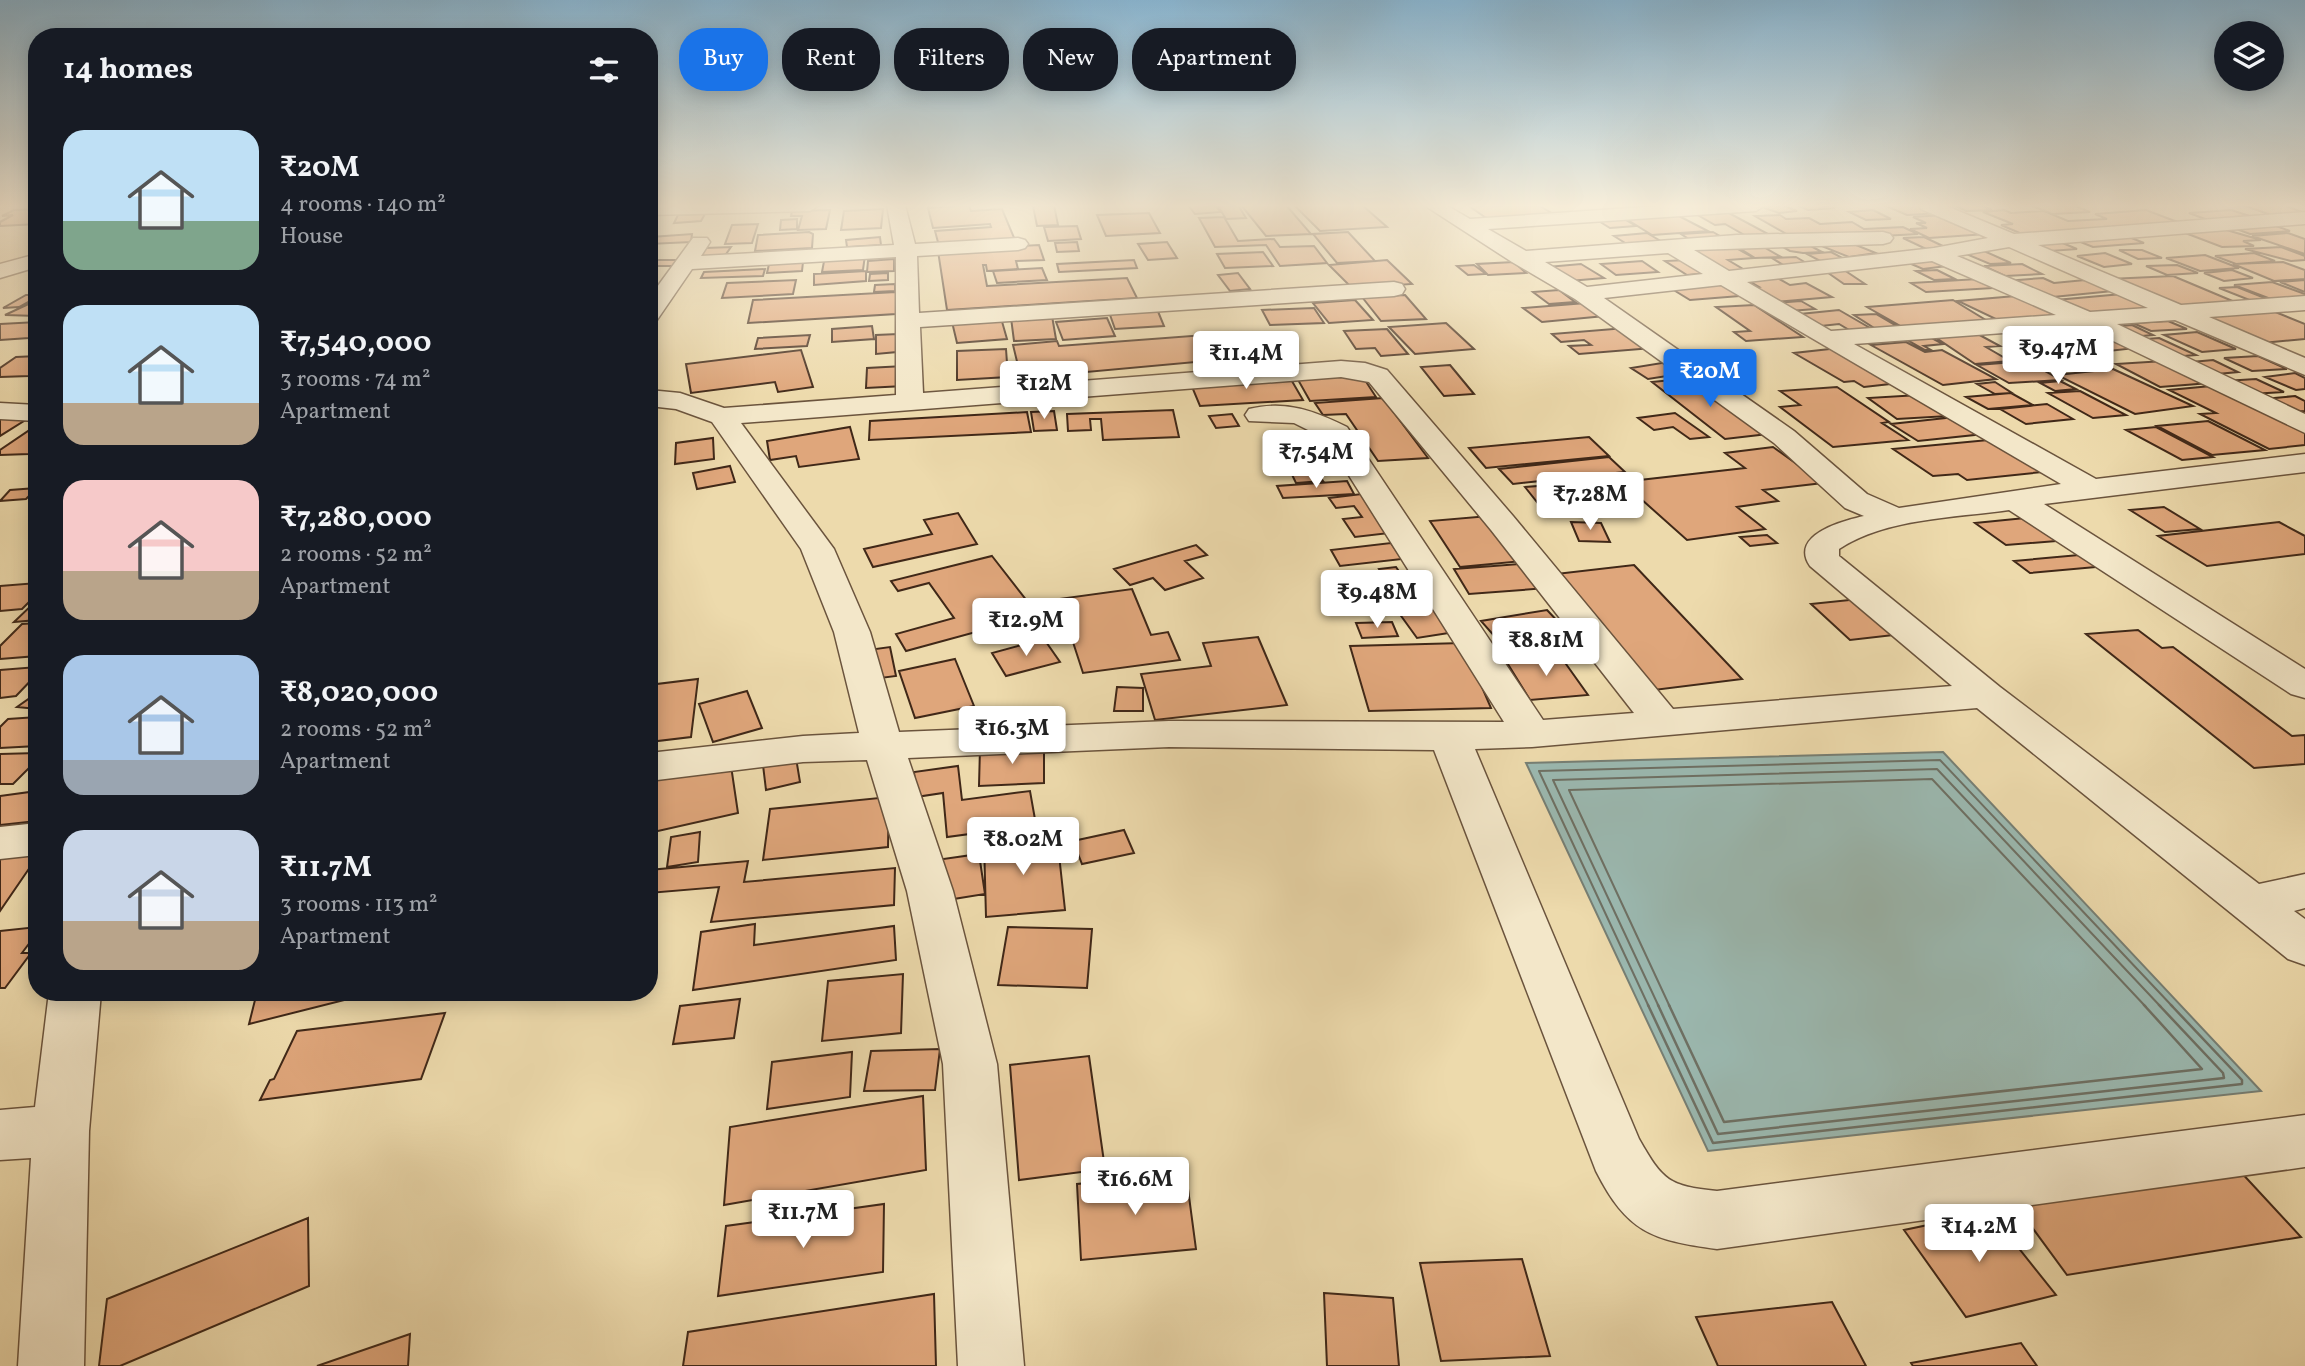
<!DOCTYPE html>
<meta charset="utf-8">
<style>
:root{--surface:#171b24;--page:#20242c;--text:#f1f3f6;--muted:#9ea1a6;--accent:#1a73e8}
body{margin:0;font-family:Vollkorn,serif;background:var(--page);color:var(--text);height:100vh;display:flex;flex-direction:column;font-size:26px;white-space:nowrap}
*{box-sizing:border-box;margin:0}
p{font-size:23px;color:var(--muted)}
.icon{flex:none;width:38px;height:38px;fill:none;stroke:currentColor;stroke-width:2;stroke-linecap:round;stroke-linejoin:round}
.map{position:relative;flex:1;overflow:hidden}
.details{position:absolute;left:28px;top:28px;width:630px;height:973px;display:flex;flex-direction:column;background:var(--surface);border-radius:28px;box-shadow:0 4px 18px #0003}
.details>*{flex:none}
.guide{position:absolute;left:679px;top:28px;width:665px;height:63px;display:flex;gap:14px}
.buttons{position:absolute;left:2214px;top:21px;display:grid;gap:14px}
.buttons a{display:grid;place-items:center;width:70px;height:70px;border-radius:50%;background:var(--surface);box-shadow:0 4px 18px #0003;font-size:35px}
.price{position:absolute;translate:-50% -60px;padding:0 16px;border-radius:7px;background:#fff;color:#222;font-size:23px;line-height:46px;filter:drop-shadow(0 2px 4px #0008)}
.price::after{content:'';position:absolute;left:50%;top:42px;width:21px;height:16px;margin-left:-10px;background:inherit;clip-path:polygon(0 0,100% 0,50% 100%)}
.price.selected{background:var(--accent);color:#fff}
ul{padding:0;list-style:none}
li{display:flex;align-items:center;gap:21px;height:175px;padding:0 35px}
li span{display:grid;place-items:center;flex:none;width:196px;height:140px;border-radius:21px;color:#555}
li>.icon{margin-inline-start:auto}
span .icon{width:84px;height:84px;fill:#fffc;stroke-width:1}
li b{font-size:30px}
h2{display:flex;justify-content:space-between;align-items:center;height:84px;padding:0 35px;font-size:30px}
.pill{padding:0 24px;border-radius:28px;background:var(--surface);box-shadow:0 4px 18px #0003;font-size:24px;line-height:63px}
.pill.selected{background:var(--accent);color:#fff}
.map>svg:first-child{display:block}
.water{fill:#9bb9b1;stroke:#777f74;stroke-width:2}
.lines{fill:none;stroke-linecap:round;stroke-linejoin:round}
.shore-far1{stroke:#6e7064;stroke-width:2}
.shore{stroke:#6e7064;stroke-width:2.5}
.building{fill:#dfa67b;stroke:#402818;stroke-width:2}
.minor-casing{stroke:#6b543d;stroke-width:3}
.minor{fill:#f3e7c9;fill-rule:evenodd}
</style>
<div class="map">
<svg width="2305" height="1366" viewBox="0 0 2305 1366">
<rect width="100%" height="100%" fill="#eddaac"/>
<filter id="stains"><feTurbulence type="fractalNoise" baseFrequency=".00286" numOctaves="4"/><feColorMatrix values="0 0 0 0 .2 0 0 0 0 .09 0 0 0 0 .02 0 0 0 .5 -.17"/></filter>
<radialGradient id="worn" r=".72"><stop offset=".6" stop-color="#630" stop-opacity="0"/><stop offset="1" stop-color="#630" stop-opacity=".3"/></radialGradient>
<path class="water" d="M1943,752L2261,1091L1708,1151L1526,763Z"/>
<g class="lines">
<path class="shore-far1" d="M1649,1007L1539,771L1940,760L2173,1007
M1659,1007L1553,780L1937,769L2161,1007
M1670,1007L1569,790L1932,779L2146,1007"/>
<path class="shore" d="M1648,1005L1713,1143L2242,1084V1080L2171,1005
M1658,1005L1718,1134L2224,1078L2223,1073L2159,1005
M1669,1005L1724,1122L2202,1069L2144,1005"/>
</g>
<path class="building" d="M969,205L971,211L1002,209L1015,240L939,246L935,231L991,227L990,224L933,228L928,208Z
M1054,205L1058,225L1037,226L1033,206Z
M1188,205H1215L1221,212L1195,214Z
M1238,205L1246,218L1226,219L1218,206Z
M1241,205H1286L1311,234L1266,236Z
M1294,205H1362L1387,227L1320,231Z
M1538,205L1555,215L1489,220L1469,206Z
M1782,205L1797,211L1779,213L1762,207Z
M1797,205H1828L1835,208L1808,210Z
M1884,205H1923L1941,213L1907,215Z
M1953,205H1981L1992,210L1966,211Z
M2073,205L2090,212L2052,214L2032,206Z
M2243,205H2283L2305,213L2271,215Z
M37,209V224L0,226V222L13,215L2,216L14,210Z
M883,209L881,228L841,230L844,211Z
M830,210L826,229L798,230L802,216H791L792,211Z
M1873,210L1891,219L1866,220L1849,212Z
M2004,210L2011,213L2044,211L2068,221L2107,219L2095,214L2146,210L2188,226L2029,237L2001,225L2013,224L1983,212Z
M2231,210L2256,218L2213,222L2189,213Z
M1727,212L1770,235L1748,237L1725,224L1715,225L1696,214Z
M1149,213L1160,233L1106,236L1097,215Z
M705,214L701,221L674,223L678,215Z
M1675,214L1708,231L1652,235L1623,217Z
M1780,215L1786,219L1809,218L1820,224L1852,222L1864,229L1903,227L1918,234L1845,238L1790,236L1755,216Z
M1942,215L1987,234L1929,238L1910,229L1927,228L1916,223H1926L1913,217Z
M1619,216L1636,226L1610,228L1594,218Z
M1224,217L1238,241L1274,239L1280,247L1314,246L1327,263L1280,266L1266,245L1215,247L1199,218Z
M797,219V229L780,230L781,220Z
M758,224L752,243L725,244L732,225Z
M2270,224L2290,231L2250,234L2231,227Z
M1077,226L1081,239L1048,241L1044,227Z
M2223,229L2261,240L2243,241L2254,246L2222,247L2180,231Z
M809,232L813,234L812,248L755,251L758,235Z
M1348,232L1375,261L1337,263L1313,234Z
M1713,232L1725,239L1692,241L1681,234Z
M1647,233L1664,243L1630,246L1614,236Z
M2119,233L2144,243L2093,247L2068,237Z
M2288,233L2305,239V254L2252,236Z
M692,234L691,242L649,244L651,237Z
M880,237L881,245L847,247L846,240Z
M1924,237L1947,248L1926,249L1903,238Z
M2053,239L2077,249L2050,251L2026,241Z
M1846,241L1876,253L1849,257L1819,245Z
M1077,242L1079,251L1057,252L1055,243Z
M1167,242L1177,258L1148,260L1138,244Z
M1755,242L1781,257L1755,258L1731,243Z
M1727,243L1754,258L1728,260L1748,272L1724,273L1679,247Z
M1807,244L1822,252L1803,253L1790,251L1779,245Z
M1039,245L1044,260L1016,261L1018,269L987,271L986,265H983L987,286L1127,278L1137,298L947,310L938,251Z
M731,247L724,257L701,258L705,248Z
M2281,247L2305,256V260L2291,261L2245,249Z
M2119,250H2142L2162,258L2138,259Z
M1984,251L2011,263L1990,264L1964,253Z
M1263,252L1273,266L1225,268L1217,254Z
M1831,252L1850,262L1826,264L1807,254Z
M2105,253L2132,264L2104,267L2077,256Z
M2254,253L2275,261L2236,264L2215,256Z
M865,255L863,270L822,272L825,256Z
M2205,255L2239,268L2200,271L2166,258Z
M1796,257L1813,267L1788,268L1772,258Z
M1936,257L1955,265L1923,269L1904,261Z
M894,259V271L867,272L868,261Z
M678,260L674,266H649L650,260Z
M1134,260L1137,268L1059,272L1057,264Z
M1387,260L1412,284L1352,288L1329,265Z
M1687,260L1710,273L1687,275L1665,261Z
M1642,261L1658,272L1616,275L1601,264Z
M803,262L802,271L767,273L769,264Z
M1514,262L1526,273L1488,275L1477,264Z
M2283,262L2305,270V279L2274,281L2233,264Z
M1581,264L1604,278L1569,281L1547,267Z
M2022,264L2042,274L2005,276L1984,266Z
M1474,265L1486,274L1468,275L1457,266Z
M2177,265L2198,273L2167,275L2146,266Z
M1042,268L1047,280L997,283L993,271Z
M765,269L763,276L701,278L704,272Z
M1824,270H1844L1865,284H1844Z
M1937,270L1955,279L1934,280L1916,271Z
M2232,270L2253,278L2224,281L2204,273Z
M866,271V281L814,285V274Z
M888,273V280L869,281L870,274Z
M1238,273L1250,289L1230,291L1218,275Z
M1774,276L1790,285L1806,283L1832,297L1776,302L1752,288L1759,287L1744,278Z
M2173,276L2242,305L2175,309L2109,279Z
M2043,278L2054,283L2085,280L2113,291L2043,298L2005,281Z
M1978,279L1994,288L1926,292L1911,283Z
M796,280L793,294L722,298L727,283Z
M2305,280V292L2280,282Z
M2272,282L2305,294V298L2276,301L2234,285Z
M895,284V291L874,292L875,285Z
M1721,284L1740,296L1690,300L1672,289Z
M2237,287L2275,302L2257,303L2219,288Z
M1559,290L1575,302L1549,304L1533,292Z
M896,292V314L748,323L753,300Z
M2122,294L2159,309L2092,316L2056,300Z
M26,295H37V297L19,307L3,308Z
M1405,295L1426,319L1381,321L1362,297Z
M2027,295L2073,316L2002,322L1958,301Z
M37,300V316L5,315Z
M1355,300L1373,320L1329,323L1313,303Z
M1953,300L1989,322L1904,328L1867,307Z
M1801,301L1815,309L1790,311L1776,303Z
M1586,303L1605,316L1542,322L1523,308Z
M1754,305L1803,337L1746,341L1734,332L1750,331L1716,307Z
M2263,307L2305,324V339L2262,343L2192,313Z
M1314,308L1324,323L1270,325L1262,310Z
M1157,309L1164,326L1115,329L1109,312Z
M1839,310L1877,332L1856,334L1839,324L1821,326L1800,314Z
M1876,314L1905,331L1882,333L1854,315Z
M1052,316L1056,339L1014,341L1011,318Z
M1001,318L1007,339L957,343L952,322Z
M1107,318L1115,336L1063,340L1056,322Z
M2168,321L2187,329L2151,331L2133,323Z
M37,322V333L29,338L0,340V324Z
M1446,323L1474,349L1415,354L1389,327Z
M2085,325L2136,348L2090,353L2041,329Z
M2132,325L2153,335L2131,337L2110,327Z
M872,326L874,339L832,342V329Z
M1626,328L1653,348L1579,354L1569,346L1591,345L1584,340L1561,342L1552,334Z
M1387,329L1408,354L1381,356L1375,348L1356,349L1344,331Z
M2035,330L2088,358L2058,360L2007,332Z
M1245,332L1264,361L1220,365L1217,360L1021,378L1013,345L1057,341L1059,346Z
M1974,332L2000,346L1986,347L2010,361L1975,364L1932,335Z
M2197,332L2236,349L2202,352L2164,335Z
M898,334L897,352L876,354V335Z
M810,335L807,346L755,349L758,338Z
M1926,335L1943,344L1924,346L1931,350H1925L1902,337Z
M2159,338L2196,355L2171,357L2134,340Z
M1906,342L1925,352L1942,350L1996,379L1943,385L1871,345Z
M1839,348L1899,383L1864,387L1854,381L1844,382L1794,353Z
M1006,349L1008,377L957,380V351Z
M801,350L813,387L778,392L775,382L691,393L686,364Z
M37,356V370L29,376L0,377V368L16,357Z
M2258,356L2287,369L2252,371L2224,358Z
M2213,360L2238,372L2207,375L2181,363Z
M2027,361L2061,380L2009,383L1977,365Z
M2164,361L2210,383L2160,387L2116,364Z
M1668,362L1686,373L1648,379L1631,368Z
M1450,365L1474,394L1444,396L1421,367Z
M904,366V386L866,388L867,368Z
M2113,369L2193,406L2135,414L2057,375Z
M2295,373L2305,378V389L2296,390L2265,377Z
M1361,374L1376,397L1310,401L1297,378Z
M1289,376L1303,400L1200,406L1190,382Z
M1692,378L1768,434L1725,439L1652,382Z
M2256,379L2284,392L2251,394L2224,381Z
M2060,381L2076,389L2055,391L2040,383Z
M1995,382L2012,393L1995,394L1977,384Z
M2211,386L2305,428V445L2269,449L2200,414L2216,413L2169,390Z
M1837,387L1889,422L1882,423L1908,440L1833,447L1780,407L1800,405L1780,391Z
M2080,391L2126,415L2093,418L2048,393Z
M2011,393L2033,405L1988,409L1966,397Z
M1919,395L1949,416L1897,419L1868,398Z
M2295,396L2305,401V411L2293,412L2264,399Z
M1383,398L1428,458L1378,461L1346,414L1323,415L1315,403Z
M2047,404L2073,419L2026,424L2000,409Z
M1173,410L1179,437L1103,440L1101,419H1090L1091,430L1068,431L1067,414Z
M1054,411L1057,430L1034,431L1031,412Z
M1027,412L1031,432L869,440L870,421Z
M1675,413L1709,437L1690,439L1673,427L1654,430L1638,418Z
M1232,414L1239,426L1216,428L1209,416Z
M32,416L0,436V417Z
M1955,417L1984,434L1918,441L1891,424Z
M2208,421L2265,450L2212,455L2157,426Z
M37,425V449L29,454L0,455V450Z
M850,427L859,459L799,467L796,456L770,460L767,441Z
M2156,427L2213,457L2182,460L2126,430Z
M1589,437L1609,456L1486,468L1469,448Z
M713,438L714,459L675,464L676,443Z
M1999,439L2052,471L1967,480L1958,474L1933,476L1893,449Z
M1773,447L1823,483L1763,490L1778,501L1737,507L1765,529L1687,540L1622,482L1745,468L1725,453Z
M1307,452L1323,481L1296,483L1282,454Z
M1337,452L1349,467L1323,470L1313,455Z
M1609,457L1625,472L1513,484L1499,469Z
M730,466L735,482L697,489L693,473Z
M1347,481L1354,494L1283,498L1277,486Z
M1592,482L1617,511L1548,516L1525,487Z
M37,488L26,499L0,501L10,490Z
M1370,493L1398,532L1355,537L1343,519L1362,517L1354,506L1336,508L1329,498Z
M2164,507L2200,529L2165,532L2130,510Z
M958,513L977,544L873,567L864,549L932,534L924,520Z
M1489,516L1523,561L1460,567L1430,521Z
M2025,518L2057,541L2006,545L1975,523Z
M1571,522L1601,523L1610,542L1579,541Z
M2279,522L2305,536V554L2207,566L2158,536Z
M1767,535L1777,543L1750,546L1740,537Z
M1391,543L1402,559L1340,566L1331,550Z
M1196,545L1207,555L1185,561L1203,578L1165,590L1153,578L1130,585L1114,569Z
M2079,555L2096,567L2030,573L2014,561Z
M992,556L1038,615L906,651L896,634L954,618L929,583L898,591L891,581Z
M1531,563L1548,588L1469,594L1454,569Z
M1634,565L1742,679L1654,690L1556,574Z
M1396,567L1411,589L1349,595L1339,580L1383,575L1379,569Z
M37,583V594L22,609L0,611V586Z
M1132,589L1151,635L1168,632L1180,660L1083,673L1059,599Z
M1423,590L1455,632L1417,638L1386,595Z
M1869,598L1911,633L1850,640L1811,604Z
M37,600V620L14,622Z
M1547,610L1579,644L1511,655L1481,621Z
M1392,622L1398,636L1362,638L1356,623Z
M37,623V656L0,659V646L22,624Z
M2138,630L2162,648L2173,647L2292,736L2305,735V764L2254,768L2086,634Z
M1258,637L1287,705L1155,720L1141,674L1211,666L1203,643Z
M1044,639L1060,662L1006,676L992,653Z
M1463,643L1491,708L1369,711L1350,646Z
M890,647L896,676L873,679L868,650Z
M1561,657L1588,695L1530,700L1506,661Z
M955,659L974,706L915,718L899,671Z
M37,667V674L16,696L0,698V670Z
M698,679L691,737L649,742V685Z
M1117,687L1143,688V711H1114Z
M747,691L762,728L713,742L699,704Z
M37,693V709L17,707Z
M37,717V746L0,748V727L8,719Z
M1044,745V783L979,786L980,748Z
M37,753V760L13,784H0V754Z
M796,758L800,782L766,790L763,765Z
M730,759L738,813L649,833V776Z
M958,766L962,800L1030,791L1036,825L947,837L943,793L916,797L914,772Z
M37,791V821L0,825V796Z
M889,797L888,847L763,860L770,809Z
M1124,830L1134,853L1082,864L1073,841Z
M700,832L698,862L667,867L671,837Z
M1057,836L1065,910L986,917L984,842Z
M37,844V857L0,911V849Z
M979,854L985,894L941,901L936,860Z
M748,861L744,882L895,868L894,905L711,922L719,887L649,893V870Z
M755,924L754,945L894,926L896,960L693,990L701,932Z
M37,927V933L22,953H31L5,988H0V931Z
M1008,927L1092,929L1087,988L998,985Z
M903,974L901,1033L822,1041L828,981Z
M257,992H376L249,1024Z
M740,999L734,1038L673,1044L680,1006Z
M445,1013L421,1079L260,1100L270,1080L274,1079L297,1031Z
M940,1049L935,1090L864,1091L871,1051Z
M852,1052L850,1097L767,1109L772,1062Z
M1089,1056L1105,1169L1019,1180L1010,1065Z
M923,1096L926,1170L724,1205L730,1127Z
M2238,1169L2301,1237L2067,1275L2015,1204Z
M1186,1174L1196,1249L1081,1260L1077,1184Z
M884,1204L883,1272L718,1296L726,1226Z
M1990,1212L2056,1295L1966,1317L1904,1230Z
M308,1218L309,1286L120,1366H99L107,1299Z
M1522,1259L1550,1356L1441,1361L1420,1263Z
M1324,1293L1393,1298L1399,1366H1327Z
M934,1294L936,1366H683L688,1332Z
M1832,1302L1866,1366H1718L1696,1317Z
M410,1334L408,1366H317Z
M2021,1343L2037,1366H1913L1911,1363Z"/>
<g class="lines">
<defs>
<path id="minor" d="M649,205H819L810,211L649,215Z
M887,205H905L915,244L1018,238L1025,240L1028,244L1025,248L1018,250L917,256L919,313L1394,282L1402,284L1405,289L1402,294L1394,296L920,327L923,393L1341,361L1365,363L1387,370L1513,516L1673,709L1952,686L1810,566C1789,535 1842,521 1864,516L1845,508L1774,443L1575,299L1512,262L1424,205H1446L1470,219L1674,205H1765L1756,211L1488,229L1526,251L1737,235L1883,232L1890,234L1893,238L1890,242L1883,244L1694,250L1729,271L1934,248L1988,238L1921,209L1919,205H1944L2014,234L2305,212V224L2038,245L2181,305L2305,296V310L2209,317L2305,358V375L2175,320L2117,324L2305,414V433L2084,327L1854,344L2096,479L2305,454V472L2044,504L2305,669V698L2291,694L2009,510C1954,518 1886,518 1839,549V556L2000,687L2259,884L2305,874V908L2294,911L2305,919V965L2288,959L1977,708L1532,747L1475,749L1639,1139C1663,1181 1669,1186 1717,1191L2305,1115V1167L1717,1249C1651,1240 1627,1232 1596,1171L1434,750L1169,747L908,758L953,891L997,1064L1024,1366H958L943,1064L907,891L867,760L803,762L649,781V753L803,736L859,733L834,632L801,549L712,422L676,409L649,406V390L680,393L724,408L896,395V257L692,269L657,320L649,322V298L693,238H707L710,242L701,256L894,245ZM2009,247L2148,308L2090,312L1957,256ZM1668,253L1703,274L1587,287L1545,262ZM1932,261L2056,315L1831,331L1747,282ZM1721,285L2061,484L1899,508L1867,494L1794,431L1604,298ZM1341,377L1369,382L1491,530L1634,713L1543,720L1347,427C1314,411 1287,400 1249,409L1245,415L1249,421L1294,423L1326,439L1504,722L1169,721L899,732L870,632L834,549L741,423Z
M37,254V267L0,278V264Z
M0,403L37,405V421L0,419Z
M37,823V855L0,859V827Z
M49,992H101L89,1131L84,1366H18L31,1158L0,1160V1110L35,1107Z"/>
</defs>
<use href="#minor" class="minor-casing"/>
<use href="#minor" class="minor"/>
</g>
<linearGradient id="sky" x2="0" y2="1"><stop stop-color="#89b6d2"/><stop offset="0.52" stop-color="#f7eeda"/><stop offset="1" stop-color="#f7eeda" stop-opacity="0"/></linearGradient>
<rect width="2305" height="396" fill="url(#sky)"/>
<rect width="100%" height="100%" filter="url(#stains)"/>
<rect width="100%" height="100%" fill="url(#worn)"/>
</svg>
<div class="buttons">
<a><svg class="icon" aria-label="layers" viewBox="0 0 24 24"><path d="M12 4l9 5-9 5-9-5zM3 14l9 5 9-5"/></svg></a>
</div>
<b class="price" style="left:2058px;top:386px">₹9.47M</b>
<b class="price" style="left:1246px;top:391px">₹11.4M</b>
<b class="price selected" style="left:1710px;top:409px">₹20M</b>
<b class="price" style="left:1044px;top:421px">₹12M</b>
<b class="price" style="left:1316px;top:490px">₹7.54M</b>
<b class="price" style="left:1590px;top:532px">₹7.28M</b>
<b class="price" style="left:1377px;top:630px">₹9.48M</b>
<b class="price" style="left:1026px;top:658px">₹12.9M</b>
<b class="price" style="left:1546px;top:678px">₹8.81M</b>
<b class="price" style="left:1012px;top:766px">₹16.3M</b>
<b class="price" style="left:1023px;top:877px">₹8.02M</b>
<b class="price" style="left:1135px;top:1217px">₹16.6M</b>
<b class="price" style="left:803px;top:1250px">₹11.7M</b>
<b class="price" style="left:1979px;top:1264px">₹14.2M</b>
<div class="guide">
<a class="pill selected">Buy</a>
<a class="pill">Rent</a>
<a class="pill">Filters</a>
<a class="pill">New</a>
<a class="pill">Apartment</a>
</div>
<section class="details">
<h2>14 homes<svg class="icon" aria-label="filters" viewBox="0 0 24 24"><path d="M4 7h16M4 17h16"/><circle cx="9" cy="7" r="2"/><circle cx="15" cy="17" r="2"/></svg></h2>
<ul>
<li><span style="background:linear-gradient(#bfe0f5 65%,#7fa58c 0)"><svg class="icon" aria-label="home" viewBox="0 0 24 24"><path d="M3 11l9-7 9 7M6 9v11h12V9"/></svg></span><div><b>₹20M</b><p>4 rooms · 140 m²</p><p>House</p></div></li>
<li><span style="background:linear-gradient(#bfe0f5 70%,#b9a48a 0)"><svg class="icon" aria-label="home" viewBox="0 0 24 24"><path d="M3 11l9-7 9 7M6 9v11h12V9"/></svg></span><div><b>₹7,540,000</b><p>3 rooms · 74 m²</p><p>Apartment</p></div></li>
<li><span style="background:linear-gradient(#f6c9c9 65%,#b9a48a 0)"><svg class="icon" aria-label="home" viewBox="0 0 24 24"><path d="M3 11l9-7 9 7M6 9v11h12V9"/></svg></span><div><b>₹7,280,000</b><p>2 rooms · 52 m²</p><p>Apartment</p></div></li>
<li><span style="background:linear-gradient(#a9c7e8 75%,#9aa5b1 0)"><svg class="icon" aria-label="home" viewBox="0 0 24 24"><path d="M3 11l9-7 9 7M6 9v11h12V9"/></svg></span><div><b>₹8,020,000</b><p>2 rooms · 52 m²</p><p>Apartment</p></div></li>
<li><span style="background:linear-gradient(#c9d6e8 65%,#b9a48a 0)"><svg class="icon" aria-label="home" viewBox="0 0 24 24"><path d="M3 11l9-7 9 7M6 9v11h12V9"/></svg></span><div><b>₹11.7M</b><p>3 rooms · 113 m²</p><p>Apartment</p></div></li>
</ul>
</section>
</div>
